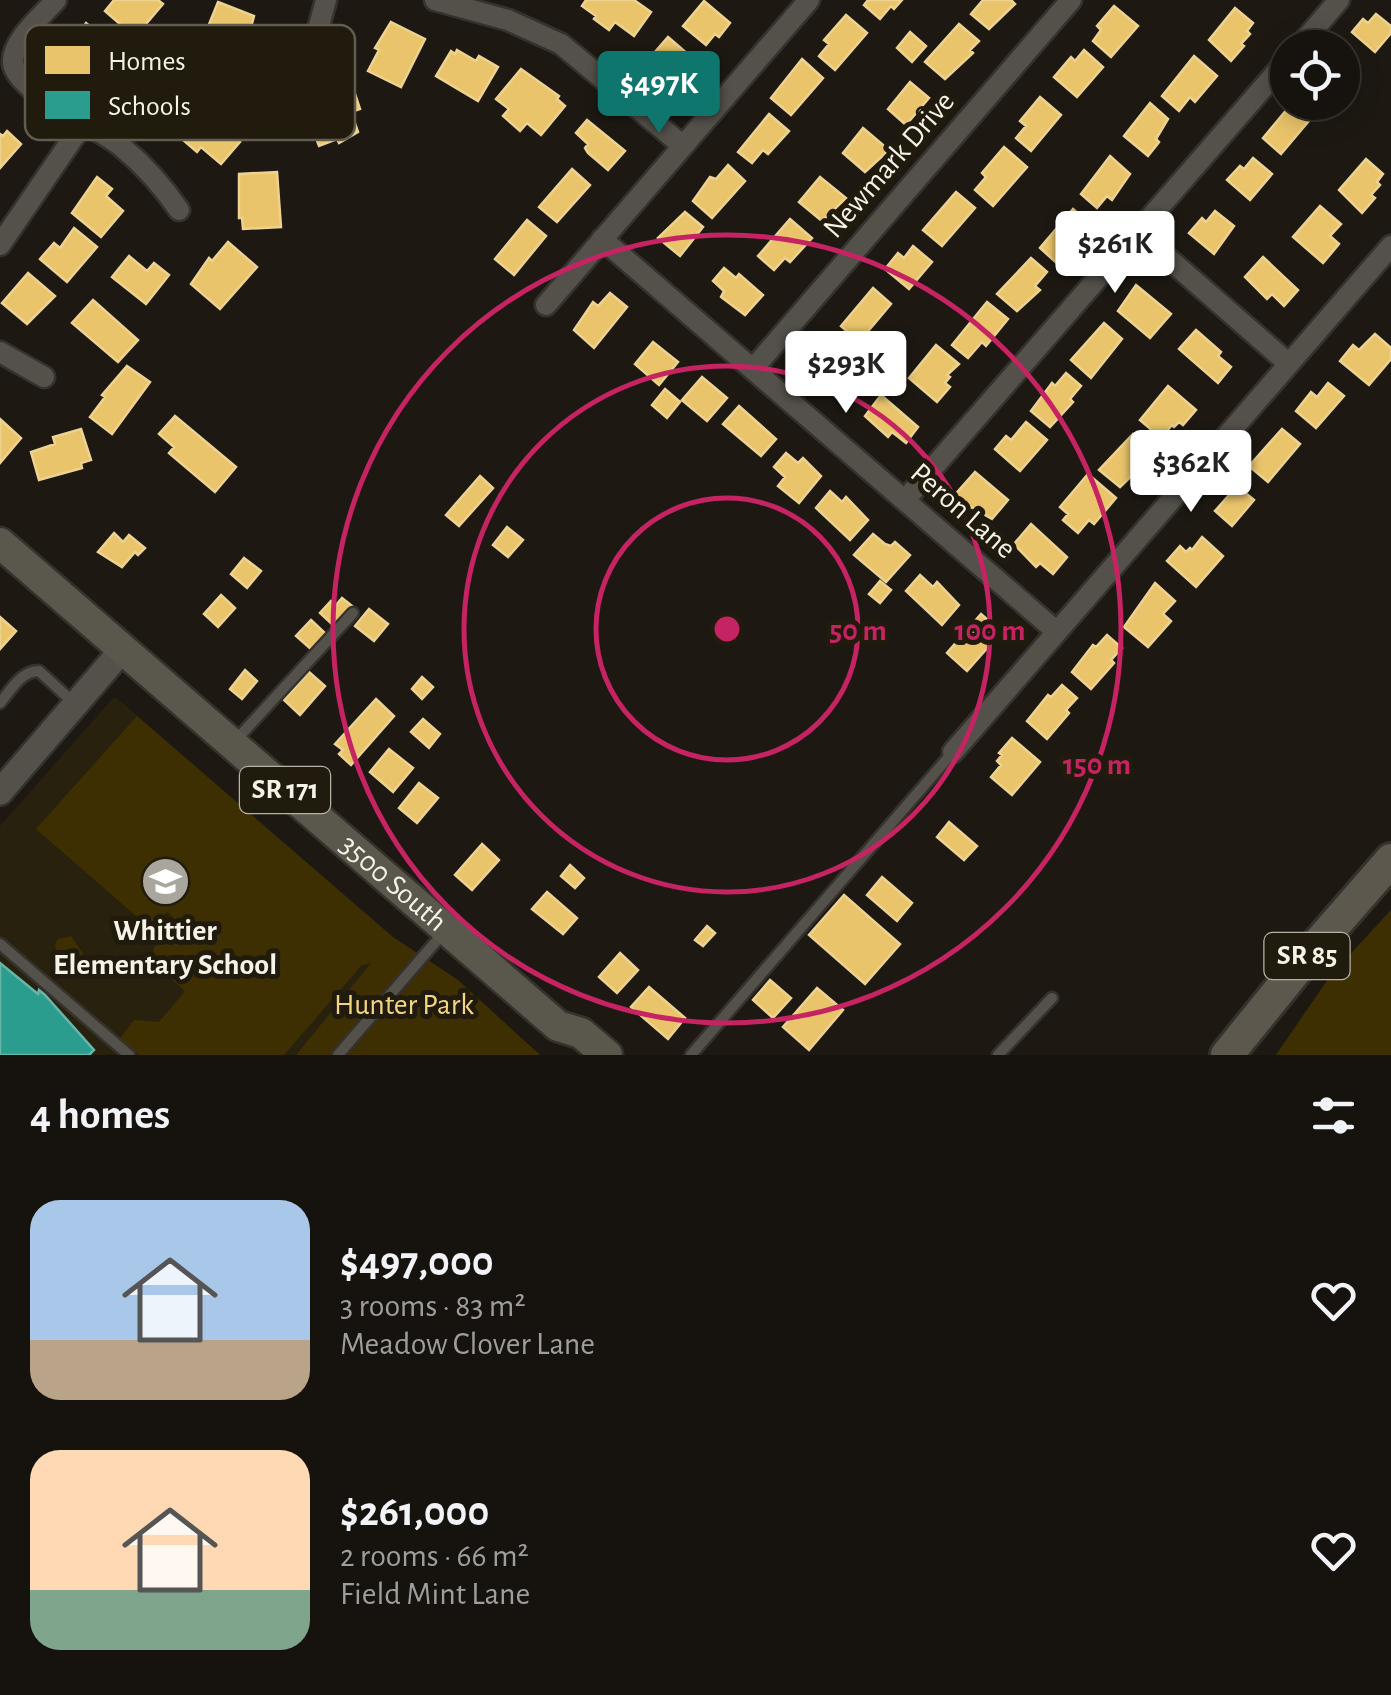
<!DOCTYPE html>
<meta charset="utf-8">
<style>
:root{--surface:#16130e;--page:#1f1c17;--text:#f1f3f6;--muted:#9e9e9e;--line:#35322e;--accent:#0f766e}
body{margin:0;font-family:"Alegreya Sans",sans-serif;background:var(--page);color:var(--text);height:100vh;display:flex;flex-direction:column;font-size:38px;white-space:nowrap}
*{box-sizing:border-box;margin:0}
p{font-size:32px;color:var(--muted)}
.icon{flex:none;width:55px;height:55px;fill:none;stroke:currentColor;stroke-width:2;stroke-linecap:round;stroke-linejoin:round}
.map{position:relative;height:1055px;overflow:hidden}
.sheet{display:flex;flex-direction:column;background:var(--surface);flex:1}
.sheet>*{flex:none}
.controls{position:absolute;left:1270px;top:30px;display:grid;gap:20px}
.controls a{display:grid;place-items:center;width:90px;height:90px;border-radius:50%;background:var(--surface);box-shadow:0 5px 25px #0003,0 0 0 2px var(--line);font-size:50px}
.price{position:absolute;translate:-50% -85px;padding:0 22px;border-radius:10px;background:#fff;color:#222;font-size:32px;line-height:65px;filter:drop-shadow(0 2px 5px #0008)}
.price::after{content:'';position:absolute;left:50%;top:60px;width:30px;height:22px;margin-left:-15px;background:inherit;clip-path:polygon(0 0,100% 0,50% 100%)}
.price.on{background:var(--accent);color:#fff}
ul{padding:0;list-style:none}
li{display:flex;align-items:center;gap:30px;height:250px;padding:0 30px}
li span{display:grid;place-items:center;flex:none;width:280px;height:200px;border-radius:30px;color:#555}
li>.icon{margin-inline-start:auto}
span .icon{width:120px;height:120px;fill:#fffc;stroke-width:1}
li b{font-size:42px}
h2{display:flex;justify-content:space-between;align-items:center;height:120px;padding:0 30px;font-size:42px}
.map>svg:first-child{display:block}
.built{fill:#28210d}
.green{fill:#3e2f02}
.homes{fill:#e9c46a;stroke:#edd290;stroke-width:2.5}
.schools{fill:#2a9d8f;stroke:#67b6aa;stroke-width:2.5}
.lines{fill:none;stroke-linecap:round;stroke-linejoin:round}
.service-casing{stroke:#35322e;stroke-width:15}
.minor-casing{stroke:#35322e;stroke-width:25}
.tertiary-casing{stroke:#35322e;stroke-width:30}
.primary-casing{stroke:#35322e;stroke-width:35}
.trunk-casing{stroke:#35322e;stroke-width:38}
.service{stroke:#54514b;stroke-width:10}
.minor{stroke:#54514b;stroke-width:20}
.tertiary{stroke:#54514b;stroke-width:25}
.primary{stroke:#5a574d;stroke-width:30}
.trunk{stroke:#5c584d;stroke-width:32}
.ring{fill:none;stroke:#c52362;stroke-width:5}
.labels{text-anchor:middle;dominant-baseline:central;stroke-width:10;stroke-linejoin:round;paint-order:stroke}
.shield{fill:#211b0d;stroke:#b5b2a6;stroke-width:2.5}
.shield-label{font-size:28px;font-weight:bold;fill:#f5f2e8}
.street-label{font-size:30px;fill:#f5f2e8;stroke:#211b0d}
.poi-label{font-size:30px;font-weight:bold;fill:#f5f2e8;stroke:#211b0d}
.park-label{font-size:30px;fill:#f4d580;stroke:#211b0d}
.key{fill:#211b0d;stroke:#615c4f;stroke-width:2.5}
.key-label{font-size:28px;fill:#f5f2e8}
.centre{fill:#c52362;stroke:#211b0d;stroke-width:5}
.ring-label{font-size:30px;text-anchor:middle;font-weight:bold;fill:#c52362;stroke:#211b0d;stroke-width:10;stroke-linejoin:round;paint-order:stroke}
</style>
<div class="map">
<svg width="1391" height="1055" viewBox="0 0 1391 1055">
<rect width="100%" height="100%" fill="#1d1912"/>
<path class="built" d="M113,698H117L393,938L296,1055H0V826Z"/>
<path class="green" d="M137,716L393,937L458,980L540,1055H296L371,963L361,966L284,1055H139L120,1038L134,1020L159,1022L185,991L154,963L153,949L177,921L167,912L157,923H144L36,829Z
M1391,910V1055H1276L1330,976Z
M71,936L90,964L86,968L71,969L58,960L55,944L58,939Z"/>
<path class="homes" d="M114,0H158L163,4L135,37L105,11Z
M586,0H634L651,12L634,36L615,22L609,30L594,19L596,16L582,6Z
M868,0H902L894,9L891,6L880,19L864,5Z
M983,0H1011L1015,4L989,29L971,14Z
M704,1L730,23L719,37L715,34L706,45L683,26Z
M218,2L254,16L246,46L243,45L234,68L197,54Z
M1114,6L1138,26L1111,57L1093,41L1101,30L1097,26Z
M1235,8L1253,23L1247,31L1250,34L1241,44L1244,46L1231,61L1209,40Z
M1376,14L1391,26V33L1375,52L1352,32L1363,19L1368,23Z
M846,15L867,33L835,70L819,56L829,44L824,40Z
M391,22L425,39L401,87L368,71L379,50L375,48Z
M86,23L118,50L90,83L62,59Z
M959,24L979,41L970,50L973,53L945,79L925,62Z
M910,32L926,46L912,62L897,48Z
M668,37L690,56L681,67L684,70L673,83L647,61Z
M457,50L476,61L479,56L498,67L478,101L436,76L451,51L455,54Z
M1084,50L1103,67L1077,97L1054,77L1071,57L1075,61Z
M1194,56L1217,76L1195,102L1190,97L1179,111L1162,96Z
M1342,58L1357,70L1342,87Z
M802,59L823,78L791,115L771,98Z
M521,69L559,96L557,99L565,106L541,135L527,123L520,131L503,116L509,109L496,99Z
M910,82L929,98L906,125L888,109Z
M353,88L360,109L351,112L358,132L339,143L337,139L319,146L308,117L330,111L325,98Z
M1040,97L1061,115L1031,151L1016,138L1026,126L1020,121Z
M1293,102L1313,116L1281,154L1263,138Z
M1150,103L1168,119L1156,139L1159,142L1148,156L1124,136Z
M197,105L240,142L221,164L201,147L197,152L174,132Z
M769,114L789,131L768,154L763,150L752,163L738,152Z
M587,120L625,151L608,170L588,153L585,148L588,144L576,133Z
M863,128L889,150L865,172L843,153Z
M7,131L21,144L0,168V134L3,136Z
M1004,147L1027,167L993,206L975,190L986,177L982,173Z
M1110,156L1130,174L1112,200L1107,196L1097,208L1081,194Z
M1253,158L1272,174L1250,200L1227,180L1240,166L1244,169Z
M1366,159L1383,174L1377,182L1380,185L1371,195L1375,198L1362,213L1339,190Z
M728,165L745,181L712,218L693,201L710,177L716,179Z
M572,169L590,185L557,222L539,207Z
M277,172L281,227L243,229L242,218H239V174Z
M97,177L112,189L106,196L123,211L101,237L72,213Z
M820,177L846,198L822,221L799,202Z
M956,192L975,208L942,246L923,230Z
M1320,206L1341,224L1330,236L1339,244L1323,263L1293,237Z
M1073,209L1088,223L1077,237L1082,241L1060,266L1040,248Z
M1215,211L1234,226L1214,254L1189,233L1202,218L1206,222Z
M685,212L703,227L680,256L658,238Z
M790,219L812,238L790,262L785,258L774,270L758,256Z
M527,220L546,236L514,275L495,259Z
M74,228L97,247L67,282L40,259L54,243L60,248Z
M228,242L257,267L220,309L191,284L209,258L212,261Z
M913,246L932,262L909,289L885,269L898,253L904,258Z
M129,256L147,271L154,263L169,275L146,304L112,277Z
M1263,257L1298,290L1284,306L1272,294L1267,299L1245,277Z
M1031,258L1047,272L1035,286L1040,290L1017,311L997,294Z
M724,268L736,278L739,274L763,295L745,315L721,297L724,291L713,281Z
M28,273L55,296L27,324L2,303Z
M1136,285L1171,314L1150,338L1118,311Z
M873,288L891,304L859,342L841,326Z
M610,293L627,307L594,348L574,330L593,302L598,306Z
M93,300L138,340L118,362L72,323Z
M987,302L1008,319L986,346L982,342L968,358L952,345Z
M1104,323L1122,339L1091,378L1071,360Z
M1196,330L1221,352L1218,356L1231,367L1218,383L1179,349Z
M1375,334L1391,348V359L1369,385L1340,361L1353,345L1359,350Z
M653,342L678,362L659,385L635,364Z
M936,345L959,364L947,375L950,377L945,383L950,387L937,402L909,378Z
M820,346L855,377L836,397L803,365Z
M127,366L150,382L112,434L90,417L105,397L102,395Z
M1066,373L1081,386L1070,399L1073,402L1050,427L1031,411L1052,383L1055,386Z
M702,377L727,398L707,421L682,400Z
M1328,383L1344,396L1316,428L1296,411L1311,392L1317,397Z
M1168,386L1196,410L1183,425L1179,422L1174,427L1172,425L1161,438L1140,420Z
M665,389L680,402L667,418L652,405Z
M881,395L918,427L906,443L892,432L888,437L865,416Z
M739,406L776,439L761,456L723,424Z
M175,416L236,467L215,492L169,453L174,447L159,434Z
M0,419L21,438L0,463Z
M1026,422L1047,440L1020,471L995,449L1006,436L1011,440Z
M81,429L91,460L81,463L82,468L39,480L31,452L55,444L53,437Z
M1282,429L1300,444L1268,482L1249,466Z
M1133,434L1149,448L1137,461L1142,466L1120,487L1099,470Z
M786,453L798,463L803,458L821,476L799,503L778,486L785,477L774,467Z
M975,472L1008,500L992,519L971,507L968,510L953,497Z
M1088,474L1116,498L1094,524L1089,520L1078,533L1063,520L1068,514L1060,507Z
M480,476L493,488L459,526L446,515Z
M1237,486L1254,500L1232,526L1215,511Z
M830,491L842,502L846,497L868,520L850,540L816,508Z
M1031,524L1067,557L1053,574L1040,563L1036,567L1014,544Z
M507,527L523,540L508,557L493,545Z
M114,533L123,542L129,535L145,548L138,555L135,552L122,567L98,552Z
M873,534L885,544L891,546L895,542L910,555L886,582L854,555Z
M1202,537L1223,556L1196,587L1167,561L1180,546L1186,552L1190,548L1192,550Z
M244,558L261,571L247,588L231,574Z
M920,575L933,587L937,582L959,605L942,625L906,591Z
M880,581L891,590L880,603L869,594Z
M1155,583L1175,601L1163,614L1171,621L1148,647L1124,627Z
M221,595L235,608L218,627L204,614Z
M342,598L352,606L334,626L320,613L331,601L336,605Z
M369,609L388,624L374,641L355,626Z
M981,614L997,628L985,641L990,645L967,671L947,653Z
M0,617L16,631L0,649Z
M311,620L326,634L312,650L296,636Z
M1107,635L1122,648L1111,660L1114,663L1091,689L1072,672L1093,645L1096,647Z
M245,670L257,681L242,699L230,689Z
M309,672L325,686L300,715L284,700Z
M422,677L433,687L422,699L412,689Z
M1062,685L1077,698L1066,710L1069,713L1047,739L1027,721L1048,695L1051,697Z
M376,699L394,716L351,765L339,754L343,750L335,744Z
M423,719L440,734L429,748L411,732Z
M1012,738L1040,762L1012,795L991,777L1001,765L997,761L1002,755L999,753Z
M389,749L413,768L393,792L370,772Z
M419,783L438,798L417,823L399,808Z
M949,822L977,846L964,860L937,837Z
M482,844L499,860L472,890L455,875Z
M570,865L584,878L575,888L561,876Z
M882,877L912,903L897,921L867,895Z
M547,892L577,918L563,934L532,909Z
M844,895L900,944L865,984L809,935Z
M707,926L715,933L703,946L695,940Z
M620,953L638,970L617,993L599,977Z
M770,980L791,998L773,1018L753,1000Z
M649,987L685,1018L668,1039L631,1007Z
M817,988L843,1010L809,1050L783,1027Z"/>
<path class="schools" d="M0,963L38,994L39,990L45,995L94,1050L89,1055H0Z"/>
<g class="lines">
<defs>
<path id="service" d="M0,703C11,690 21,671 39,671L75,704
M236,740L353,613
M0,944L129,1055
M338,1055L445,931
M691,1055L953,752
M998,1055L1052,998"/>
<path id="minor" d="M56,0C43,15 11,41 13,63C16,92 100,128 122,147C145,166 162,185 179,210
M435,0L508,20L561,44L683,146
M316,37L326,0
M1298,48L1339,0
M1138,232L1289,364
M602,239L1057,632
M0,245L84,122
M546,305L809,0
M0,352L44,377
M753,369L1071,0
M905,500L1288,59
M953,752L1391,246"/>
<path id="tertiary" d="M0,792L123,649"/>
<g id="primary">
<path id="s1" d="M0,543L558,1026L581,1033L607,1055"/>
</g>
<path id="trunk" d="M1227,1055L1304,960L1391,860"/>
</defs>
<use href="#service" class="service-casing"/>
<use href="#minor" class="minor-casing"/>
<use href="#tertiary" class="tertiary-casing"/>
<use href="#primary" class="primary-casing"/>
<use href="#trunk" class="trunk-casing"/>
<use href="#service" class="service"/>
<use href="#minor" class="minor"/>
<use href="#tertiary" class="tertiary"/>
<use href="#primary" class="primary"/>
<use href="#trunk" class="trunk"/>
</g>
<g class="ring">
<circle cx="727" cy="629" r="131"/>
<circle cx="727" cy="629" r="263"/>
<circle cx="727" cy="629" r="394"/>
</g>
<defs>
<symbol id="school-disc" viewBox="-11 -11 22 22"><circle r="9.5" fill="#a9a69d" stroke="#211b0d"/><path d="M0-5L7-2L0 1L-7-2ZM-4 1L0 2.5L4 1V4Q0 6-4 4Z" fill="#fff"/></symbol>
</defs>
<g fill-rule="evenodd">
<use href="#school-disc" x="138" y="854" width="55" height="55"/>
</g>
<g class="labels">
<g class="shield">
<rect x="240" y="767" width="90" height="46" rx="8"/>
<rect x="1264.5" y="933" width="85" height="46" rx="8"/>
</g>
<g class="shield-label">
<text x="285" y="790">SR 171</text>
<text x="1307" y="956">SR 85</text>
</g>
<g class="street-label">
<text transform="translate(889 165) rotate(-49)">Newmark Drive</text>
<text transform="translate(963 511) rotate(41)">Peron Lane</text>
<text stroke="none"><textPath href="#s1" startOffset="520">3500 South</textPath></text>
</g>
<g class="poi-label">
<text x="165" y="931">Whittier<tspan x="165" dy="34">Elementary School</tspan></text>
</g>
<g class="park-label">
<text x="404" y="1005">Hunter Park</text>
</g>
</g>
<rect x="25" y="25" width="330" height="115" rx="15" class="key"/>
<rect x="45" y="46" width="45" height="28" fill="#e9c46a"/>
<rect x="45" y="91" width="45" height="28" fill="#2a9d8f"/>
<g class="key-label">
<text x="108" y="70">Homes</text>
<text x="108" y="115">Schools</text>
</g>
<circle cx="727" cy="629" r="15" class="centre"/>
<g class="ring-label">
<text x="858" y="640">50 m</text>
<text x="990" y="640">100 m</text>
<text x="1097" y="774">150 m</text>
</g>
</svg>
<div class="controls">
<a><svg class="icon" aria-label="locate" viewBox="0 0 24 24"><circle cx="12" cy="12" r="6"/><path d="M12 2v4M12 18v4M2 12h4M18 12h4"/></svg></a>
</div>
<b class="price on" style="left:659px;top:136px">$497K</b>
<b class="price" style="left:1115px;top:296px">$261K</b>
<b class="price" style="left:846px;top:416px">$293K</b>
<b class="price" style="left:1191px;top:515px">$362K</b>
</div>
<section class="sheet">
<h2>4 homes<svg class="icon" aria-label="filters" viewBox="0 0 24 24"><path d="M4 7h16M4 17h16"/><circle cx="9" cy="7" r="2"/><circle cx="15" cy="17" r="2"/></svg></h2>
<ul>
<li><span style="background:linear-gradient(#a9c7e8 70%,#b9a48a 0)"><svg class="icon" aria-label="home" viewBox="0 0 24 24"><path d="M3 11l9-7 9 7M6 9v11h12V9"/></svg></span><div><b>$497,000</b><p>3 rooms · 83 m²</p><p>Meadow Clover Lane</p></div><svg class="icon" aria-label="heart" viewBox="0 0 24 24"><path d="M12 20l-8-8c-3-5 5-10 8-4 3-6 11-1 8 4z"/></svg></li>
<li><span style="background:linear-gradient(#ffd9b3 70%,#7fa58c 0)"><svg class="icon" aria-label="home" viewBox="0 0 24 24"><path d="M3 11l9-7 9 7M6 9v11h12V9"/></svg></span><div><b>$261,000</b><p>2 rooms · 66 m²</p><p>Field Mint Lane</p></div><svg class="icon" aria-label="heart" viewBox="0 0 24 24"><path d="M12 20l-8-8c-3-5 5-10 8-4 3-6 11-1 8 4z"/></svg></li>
</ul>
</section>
